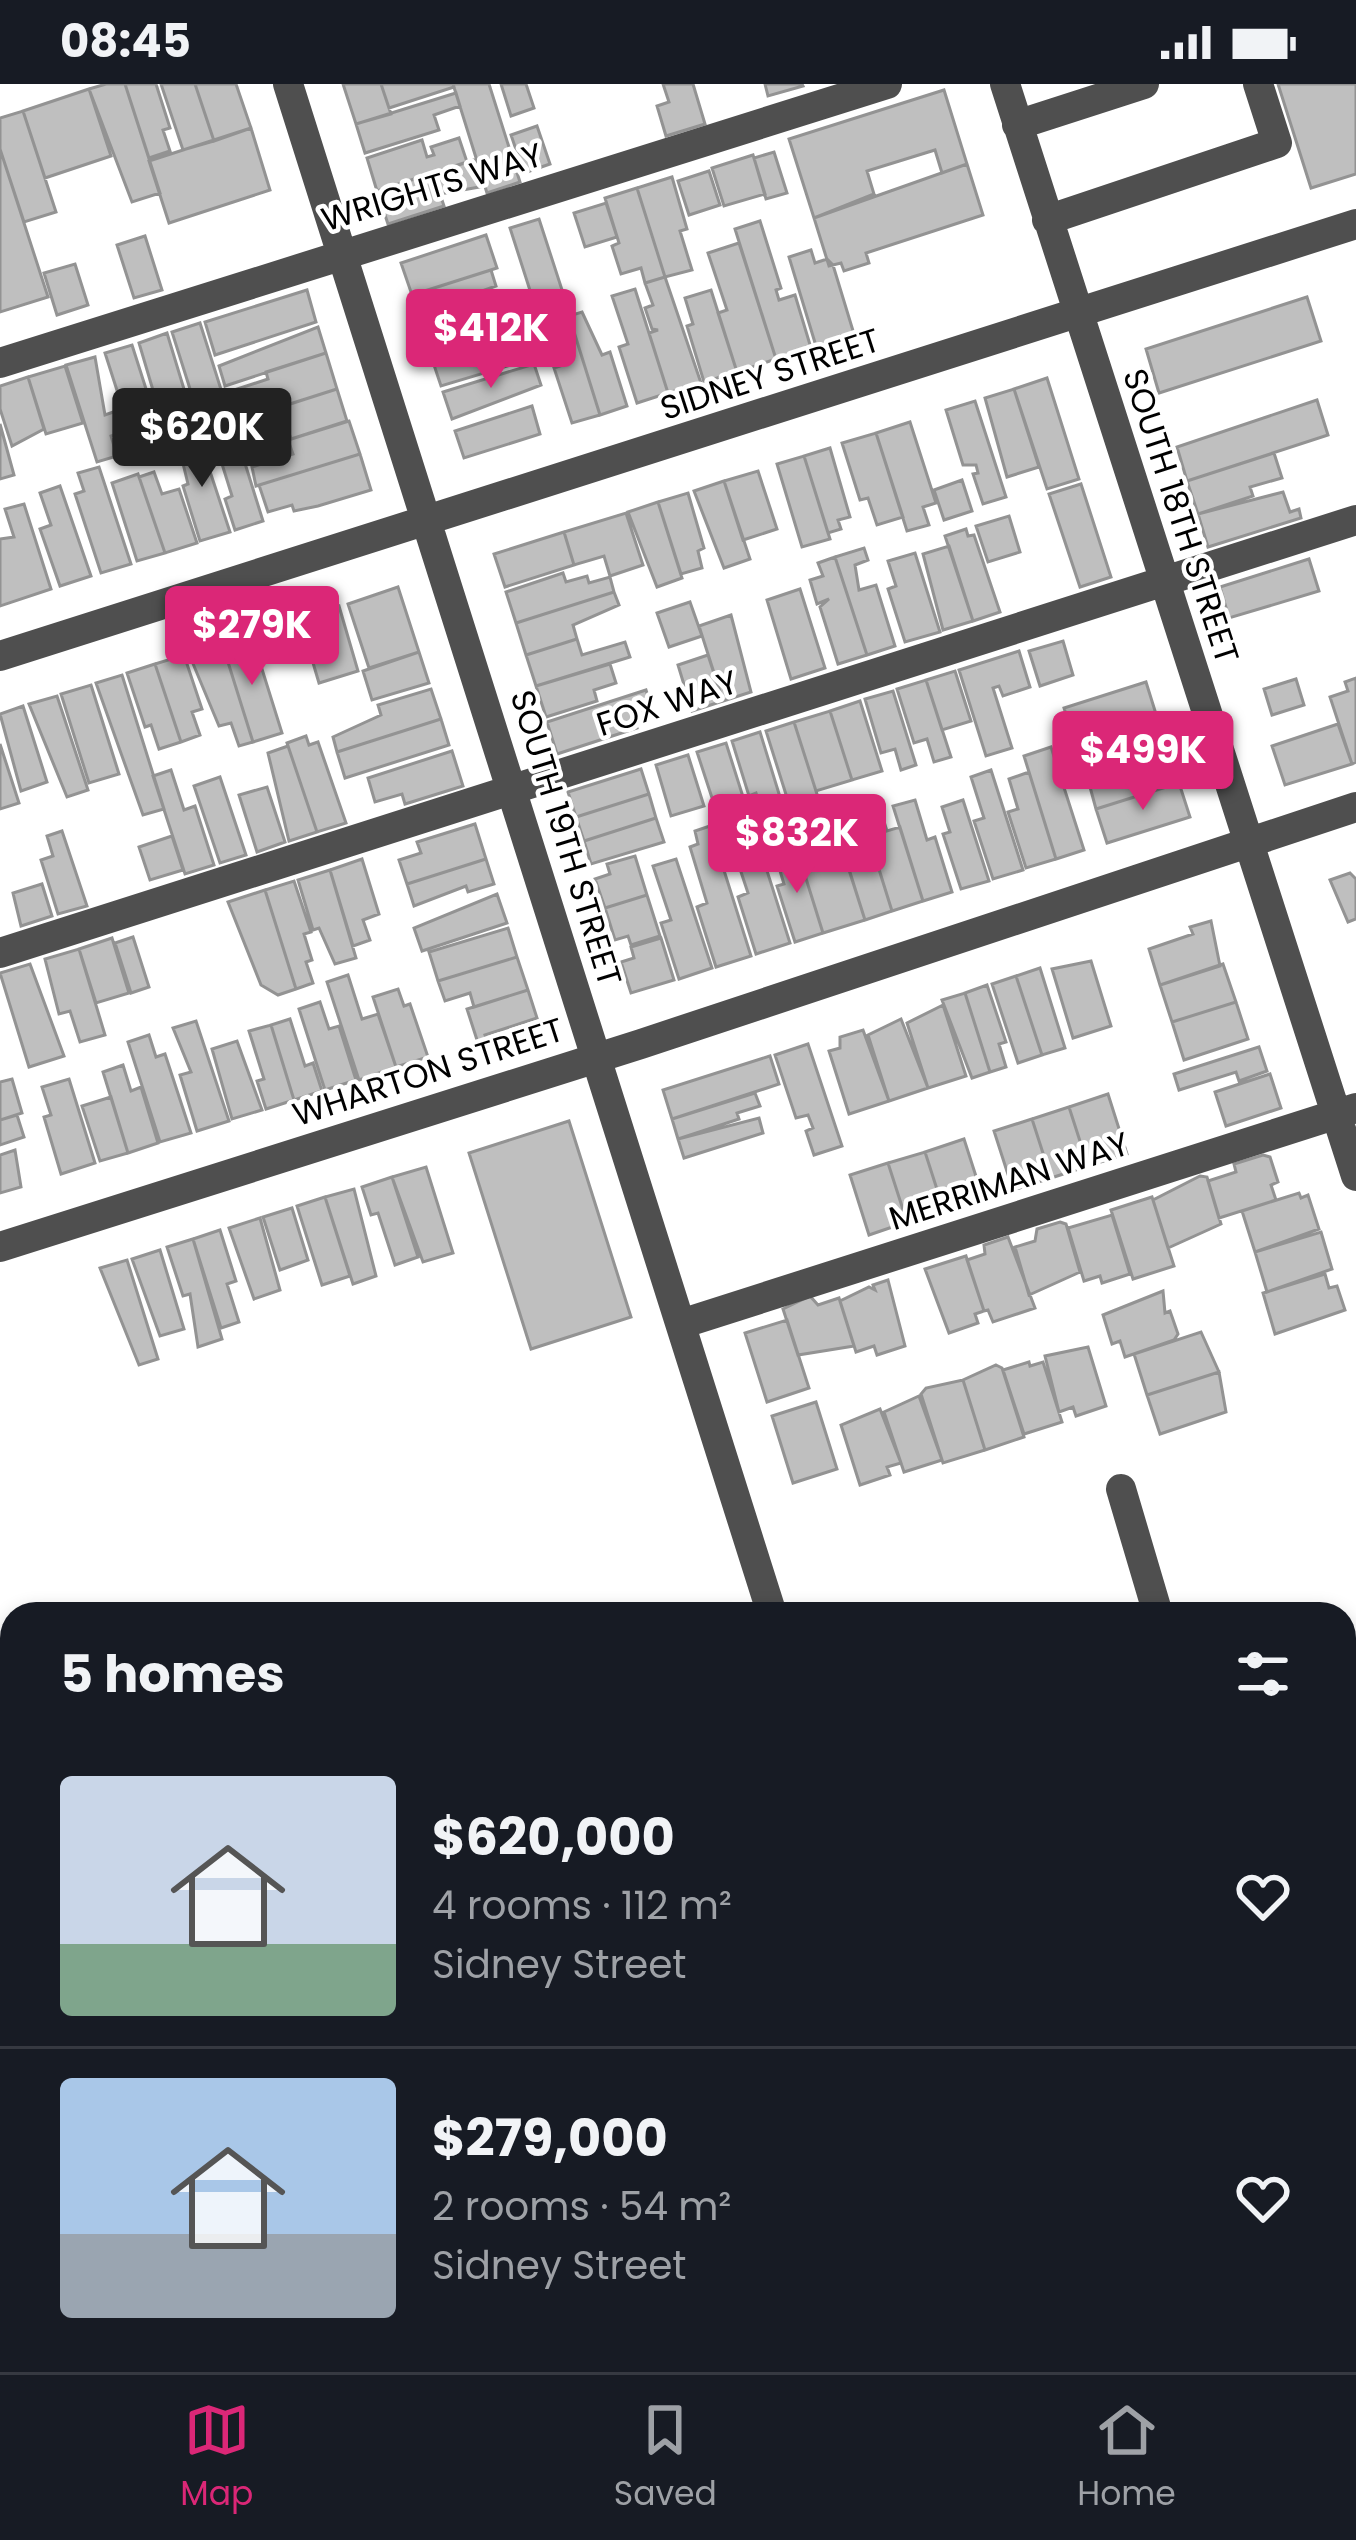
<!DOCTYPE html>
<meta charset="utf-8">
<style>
:root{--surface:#171b24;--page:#242831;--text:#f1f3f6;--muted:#9ea1a6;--line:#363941;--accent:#db2777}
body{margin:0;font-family:Poppins,sans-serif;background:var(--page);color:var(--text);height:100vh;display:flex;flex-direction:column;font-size:45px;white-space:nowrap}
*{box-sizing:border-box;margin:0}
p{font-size:39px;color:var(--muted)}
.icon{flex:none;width:66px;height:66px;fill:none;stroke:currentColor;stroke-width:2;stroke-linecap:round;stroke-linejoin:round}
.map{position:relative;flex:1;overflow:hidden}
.side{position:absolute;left:0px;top:1518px;width:1356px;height:771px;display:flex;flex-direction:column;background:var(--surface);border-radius:36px 36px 0 0;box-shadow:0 6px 18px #0003}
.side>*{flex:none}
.price{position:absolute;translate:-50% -102px;padding:0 27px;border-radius:12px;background:var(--accent);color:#fff;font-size:39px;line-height:78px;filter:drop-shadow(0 3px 6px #0008)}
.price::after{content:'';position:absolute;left:50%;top:72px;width:36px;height:27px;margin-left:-18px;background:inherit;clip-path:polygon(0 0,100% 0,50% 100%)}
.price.on{background:#222;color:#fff}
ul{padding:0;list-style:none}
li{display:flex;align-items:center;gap:36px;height:300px;padding:0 60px}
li+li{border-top:3px solid var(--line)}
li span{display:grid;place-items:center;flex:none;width:336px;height:240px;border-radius:12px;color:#555}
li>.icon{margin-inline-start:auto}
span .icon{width:144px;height:144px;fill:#fffc;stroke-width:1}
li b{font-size:51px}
h2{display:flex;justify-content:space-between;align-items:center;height:144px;padding:0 60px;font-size:51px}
.status{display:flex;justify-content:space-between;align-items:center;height:84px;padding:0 60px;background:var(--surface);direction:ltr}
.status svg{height:33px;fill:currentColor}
.tab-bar{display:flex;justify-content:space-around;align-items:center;height:168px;border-top:3px solid var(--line);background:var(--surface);font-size:33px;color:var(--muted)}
.tab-bar a{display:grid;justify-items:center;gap:6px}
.tab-bar .on{color:var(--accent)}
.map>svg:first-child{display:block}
.green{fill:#d6d6d6}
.water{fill:#9d9d9d}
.building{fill:#bfbfbf;stroke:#939393;stroke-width:3}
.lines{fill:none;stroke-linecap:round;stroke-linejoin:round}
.path{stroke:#717171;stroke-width:8;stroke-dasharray:3 6;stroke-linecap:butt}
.minor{stroke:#4f4f4f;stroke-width:30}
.rail{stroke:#000;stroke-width:9;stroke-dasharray:18 6 3 6;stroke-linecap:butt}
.labels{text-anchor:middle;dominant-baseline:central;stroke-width:9;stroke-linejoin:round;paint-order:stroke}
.street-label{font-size:33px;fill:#000;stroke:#fff}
</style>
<div class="status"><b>08:45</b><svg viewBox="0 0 49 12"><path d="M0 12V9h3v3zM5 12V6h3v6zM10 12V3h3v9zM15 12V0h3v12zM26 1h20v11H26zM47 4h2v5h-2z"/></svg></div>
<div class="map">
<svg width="1356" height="2288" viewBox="0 0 1356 2288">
<rect width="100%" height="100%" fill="#fff"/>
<path class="green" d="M1356,1803V1930L1344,1937V1810Z
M43,2277H878L863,2288H0V2282Z"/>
<path class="water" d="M1356,1967V2288H906L921,2277H1344V1975Z"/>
<path class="building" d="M106,0H125L160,109L132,118L89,5Z
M125,0H156L170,44L163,46L170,67L149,74Z
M161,0H195L214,57L183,66Z
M195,0H236L251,44L214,57Z
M343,0H381L391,30L356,40Z
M381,0H453L454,3L389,24Z
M453,0H489L520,98L487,109Z
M501,0H526L534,24L511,32Z
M663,0H693L705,40L666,52L657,22L669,18Z
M765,0H802L803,2L768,12Z
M1278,0H1356V90L1311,104Z
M89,5L111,72L45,94L23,27Z
M944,6L967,80L942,89L935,66L867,87L874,110L814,134L789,55Z
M456,9L460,22L434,31L439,46L365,69L356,40Z
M23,27L56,128L24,138L0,65V34Z
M537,42L550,80L524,89L511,51Z
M251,44L270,106L169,139L149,77Z
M459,54L467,78L377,107L367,74L422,56L427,73L434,71L431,63Z
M0,65L48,213L0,228Z
M774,68L787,109L766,115L754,74Z
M753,71L765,110L724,122L712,84Z
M477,75L485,102L440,110L444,122L388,140L377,107Z
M967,80L983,131L866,169L869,179L844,187L841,179L829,182L814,134Z
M709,87L720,121L689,131L678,97Z
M672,93L687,145L680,147L692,186L665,193L637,104Z
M637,104L665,193L645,199L641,184L621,190L612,162L619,159L605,114Z
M606,119L617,153L585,163L574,129Z
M539,135L564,212L535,222L510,144Z
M760,137L781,204L776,206L779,216L795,211L811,264L776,275L735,145Z
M486,151L497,184L412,211L401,179Z
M145,152L162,206L134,214L117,161Z
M739,159L776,275L737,288L718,229L727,226L708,169Z
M811,166L815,179L827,175L833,181L854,250L816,262L789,173Z
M75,180L88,221L57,231L44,189Z
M491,186L496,202L471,211L474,221L420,238L412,211Z
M665,193L701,299L668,309L649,249L658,246L652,245L645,224L653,221L645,199Z
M635,205L668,309L637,319L619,263L628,260L612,212Z
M307,206L316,238L215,271L205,238Z
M711,206L737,288L704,298L687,242L693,240L685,214Z
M1307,213L1321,257L1159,309L1146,265Z
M509,227L516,249L423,278L414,248L477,229L478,236Z
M582,228L602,271L610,268L627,322L600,331L569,232Z
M200,239L231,337L203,346L172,248Z
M318,243L326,269L225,302L219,282Z
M521,247L527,264L510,268L514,280L441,302L432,275Z
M167,249L197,348L177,355L164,310L155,313L139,259Z
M575,251L600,331L572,339L554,284L563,281L556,257Z
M132,261L163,358L151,362L146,348L138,350L129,323L123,325L105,269Z
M326,269L337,305L237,337L228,308L268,295L266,288Z
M95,273L105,331L116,327L123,348L111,352L117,372L97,378L66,281Z
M534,280L541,301L452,335L443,308Z
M65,282L83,339L46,350L28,293Z
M28,293L44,345L12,362L0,325V302Z
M1047,294L1079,395L1047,405L1014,305Z
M337,305L347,337L291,355L288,346L255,350L249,333Z
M1014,305L1039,383L1007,393L985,314Z
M1317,316L1328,351L1187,397L1177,363Z
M975,317L1006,413L983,420L973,390L978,389L976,381H963L946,326Z
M532,322L540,350L464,374L455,347Z
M349,337L360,370L256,402L252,383L293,370L288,356Z
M910,338L936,419L923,423L929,441L907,447L876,349Z
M0,340L14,391L0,395Z
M197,348L230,448L200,457L183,402L188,400L177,355Z
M876,349L903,433L877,441L868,414L860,416L842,359Z
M238,357L263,437L235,446L225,415L232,412L217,364Z
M830,364L850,433L838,436L841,445L828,449L804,372Z
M1274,369L1282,394L1250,403L1253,412L1198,430L1187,397Z
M360,370L371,406L318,422L294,427L292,421L268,428L259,401Z
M804,372L830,455L802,463L777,380Z
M99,383L131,480L101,489L75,410L84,407L78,389Z
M758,387L777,445L743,456L724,397Z
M154,388L162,410L179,405L197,459L165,469L139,393Z
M138,390L165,469L137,477L112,399Z
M962,396L972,427L944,436L934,406Z
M724,397L750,475L724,484L694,407Z
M1081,400L1111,493L1080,503L1049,410Z
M60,402L91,492L60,502L40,445L51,441L40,409Z
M1283,408L1290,428L1299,425L1301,434L1208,463L1198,430Z
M688,409L704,464L698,467L702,484L681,490L658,418Z
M658,418L682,494L657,503L628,428Z
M24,420L51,505L0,522V455L14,453L5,425Z
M626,429L643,481L610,492L604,472L574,481L564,448Z
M1009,432L1020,468L988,478L976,442Z
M966,445L968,452L974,451L1000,528L973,537L945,452Z
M564,448L574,481L505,503L494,470Z
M949,462L973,537L943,546L923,470Z
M864,464L868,476L855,481L859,506L876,501L895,562L867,571L835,473Z
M915,469L940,548L905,558L888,505L896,502L888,477Z
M835,473L867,571L838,580L820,523L829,515L817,520L810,496L823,492L818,479Z
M1309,475L1319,507L1229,534L1220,503Z
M563,489L566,498L587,492L589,499L610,493L614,508L516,539L506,508Z
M398,503L419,568L369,584L348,520Z
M800,505L825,584L791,595L767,516Z
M614,508L619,521L573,541L577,555L526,571L516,539Z
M690,518L702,552L669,563L657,529Z
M339,522L358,587L319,599L300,535Z
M731,531L751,608L723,617L699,542Z
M251,550L282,649L253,658L222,559Z
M577,555L582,571L625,558L630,573L536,602L526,571Z
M1063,557L1073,591L1040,602L1029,567Z
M222,559L253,658L239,662L231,639L219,642L189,570Z
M1019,567L1030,603L1003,612L999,602L993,604L1012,664L986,672L959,586Z
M419,568L429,599L372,616L363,587Z
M184,571L202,625L192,628L200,651L181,658L155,580Z
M708,571L723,617L692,627L678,581Z
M155,580L181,658L159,665L151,641L145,643L127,589Z
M610,580L616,599L594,606L597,617L546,633L536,602Z
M955,587L971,637L942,646L926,596Z
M122,591L164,725L143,731L96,599Z
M1356,594V678L1352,680L1330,613L1348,607L1345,598Z
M1296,595L1304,621L1272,631L1264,605Z
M926,596L951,673L934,678L927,655L914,659L897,605Z
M1146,598L1156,630L1100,648L1097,638L1071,646L1064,624Z
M91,601L119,690L89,699L61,610Z
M431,605L441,635L337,668L333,653L381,631L378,621Z
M646,606L653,628L634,634L637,644L557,670L547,638Z
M893,607L916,681L901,686L895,665L881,669L865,615Z
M57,612L88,706L67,713L29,620Z
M860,617L882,687L852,696L830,627Z
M23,622L47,698L21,707L0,630Z
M830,627L852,696L816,707L794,638Z
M1156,630L1167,664L1065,696L1059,676L1104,662L1100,648Z
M441,635L449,661L345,694L337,668Z
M794,638L823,729L795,739L766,647Z
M1338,640L1352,680L1285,701L1272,662Z
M760,648L784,726L763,732L756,709L749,712L732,657Z
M306,652L309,661L318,658L346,739L317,748L287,659Z
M726,659L750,735L727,742L721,721L715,723L697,668Z
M0,660L19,719L0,725Z
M288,662L317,748L289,757L268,669Z
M1051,663L1084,766L1056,775L1024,672Z
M452,667L463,702L405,720L402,710L375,718L368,694Z
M1169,669L1179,699L1096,725L1090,703L1110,697L1118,701L1113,687Z
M688,671L704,722L671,732L656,681Z
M641,685L649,710L576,733L568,708Z
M171,686L184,726L195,722L214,781L185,790L153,692Z
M991,686L1023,786L993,795L974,737L984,734L971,693Z
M1029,688L1056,775L1026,784L1008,728L1018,725L1009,695Z
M220,693L246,771L220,779L194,702Z
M1179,699L1190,733L1107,759L1096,725Z
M267,703L285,758L257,768L239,711Z
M649,710L656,734L584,757L576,733Z
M915,716L927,756L935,753L952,808L923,817L893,722Z
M963,716L989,797L961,805L943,750L950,748L942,723Z
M879,722L887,747L900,743L923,817L892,827L861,728Z
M852,730L860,756L869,753L892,827L865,836L833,736Z
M656,734L664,758L591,780L584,757Z
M475,740L486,775L407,800L399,776L421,769L417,758Z
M710,742L751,872L716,883L697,823L707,819L690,763L698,760L695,747Z
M62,747L87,822L58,830L41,776L53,772L47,752Z
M820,748L826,768L842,763L865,836L823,849L794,756Z
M172,752L183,786L150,796L139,763Z
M794,756L823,849L795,858L777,802L784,800L777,777L787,774L782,760Z
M761,768L790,859L756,870L738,813L748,809L737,776Z
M635,772L647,811L605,824L595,795L610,790L607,780Z
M362,775L379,830L363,836L370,856L353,862L330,786Z
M486,775L494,800L468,808L466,802L414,822L407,800Z
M676,775L712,884L679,895L661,839L671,836L653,782Z
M330,786L356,874L335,880L319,844L313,846L298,796Z
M1350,789L1356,795V835L1348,838L1330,796Z
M294,797L311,848L304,850L312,876L306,878L313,899L296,905L265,806Z
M42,800L52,832L21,842L13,809Z
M265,806L296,905L278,911L261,901L228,818Z
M497,810L507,839L422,867L414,844Z
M647,811L660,852L631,861L628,852L615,856L605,824Z
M1211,837L1220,882L1160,901L1149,865L1193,850L1190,843Z
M508,844L517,873L438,897L429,868Z
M133,853L149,903L131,909L115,859Z
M112,854L129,909L96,919L79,865Z
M661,854L674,896L631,909L621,878L634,874L631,863Z
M79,865L105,951L80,958L70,927L59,930L45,875Z
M517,873L528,906L474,923L470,909L445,917L438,897Z
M1091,877L1111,942L1073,954L1052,885Z
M30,880L64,972L29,983L0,889Z
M1223,880L1236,918L1172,938L1160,901Z
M1040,884L1065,964L1042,971L1016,892Z
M348,891L362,935L378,930L396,983L359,996L327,898Z
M1016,892L1042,971L1018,979L992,900Z
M987,901L1006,958L999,960L1006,983L990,988L965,909Z
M398,905L404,922L410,920L428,973L396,983L373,913Z
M528,906L537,934L485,951L487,956L478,959L467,925Z
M965,909L990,988L972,994L942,916Z
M320,918L329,945L339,942L356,996L325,1006L299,925Z
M1236,918L1248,955L1184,976L1172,938Z
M943,921L966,992L928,1004L907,939Z
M290,935L305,982L313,979L322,1007L294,1016L271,941Z
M901,935L928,1004L889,1017L868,951Z
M196,937L229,1037L197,1047L180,991L191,988L173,944Z
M271,941L294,1016L266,1025L257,997L264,995L249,947Z
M863,946L889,1017L849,1030L829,967L840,964V953Z
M149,951L156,973L165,970L191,1049L160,1058L128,958Z
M237,957L262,1026L232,1035L212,965Z
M808,960L842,1062L814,1071L806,1047L813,1044L808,1031L796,1034L775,971Z
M1259,963L1267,987L1239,997L1236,988L1179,1006L1174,990Z
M770,972L779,1000L672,1035L663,1006Z
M123,981L131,1007L141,1003L158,1059L128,1069L103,988Z
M1270,990L1281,1024L1226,1042L1215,1008Z
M12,995L22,1029L0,1036V998Z
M69,995L95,1079L61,1090L44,1033L51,1031L42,1003Z
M755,1009L760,1022L737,1029L739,1035L678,1055L672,1035Z
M1108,1010L1127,1070L1088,1082L1069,1023Z
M111,1013L128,1069L100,1077L82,1022Z
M1069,1023L1088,1082L1051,1094L1032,1035Z
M17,1031L24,1053L0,1061V1036Z
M759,1034L763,1049L684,1074L678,1055Z
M1032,1035L1051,1094L1013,1106L994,1047Z
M569,1037L631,1233L531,1265L469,1069Z
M964,1055L983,1114L944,1127L925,1068Z
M15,1066L21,1103L0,1109V1071Z
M925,1068L944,1127L907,1138L888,1079Z
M1263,1071L1270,1073L1278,1098L1271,1101L1276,1116L1219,1134L1208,1097L1236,1088L1234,1080Z
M888,1079L907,1138L869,1151L850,1091Z
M426,1083L453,1169L423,1178L392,1093Z
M1200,1092L1207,1093L1221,1140L1168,1164L1153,1116Z
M392,1093L418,1173L395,1181L378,1129L371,1131L362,1103Z
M354,1105L376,1192L353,1200L325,1113Z
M1299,1109L1301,1114L1308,1111L1319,1145L1255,1168L1242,1127Z
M325,1113L350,1192L322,1201L297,1122Z
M1152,1113L1174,1182L1133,1195L1111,1126Z
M292,1124L308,1176L280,1186L263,1133Z
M1112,1131L1130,1190L1102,1199L1100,1192L1084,1197L1068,1144Z
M260,1134L280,1206L254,1215L229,1144Z
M1060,1138L1066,1140L1080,1188L1029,1211L1015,1163L1035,1157L1037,1145Z
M220,1146L236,1197L227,1200L239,1238L221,1244L193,1155Z
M1321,1148L1332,1185L1267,1208L1255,1168Z
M1008,1153L1035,1224L993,1238L988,1226L984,1227L967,1176L985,1170L984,1161Z
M193,1155L222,1255L198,1263L190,1210L183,1212L167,1163Z
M160,1166L184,1245L160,1252L132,1175Z
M966,1172L984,1227L975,1230L978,1239L949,1249L925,1185Z
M127,1176L158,1275L139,1281L100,1184Z
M1325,1190L1329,1204L1337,1202L1345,1226L1275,1250L1263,1209Z
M888,1196L905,1262L877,1271L874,1262L856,1268L840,1217L869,1203L875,1206L873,1201Z
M1163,1207L1165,1229L1170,1227L1178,1250L1174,1256L1125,1273L1120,1257L1112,1260L1103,1231Z
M810,1212L818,1221L839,1214L854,1262L798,1271L783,1225Z
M787,1236L809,1304L767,1318L745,1249Z
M1201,1248L1219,1288L1147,1311L1134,1270Z
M1088,1263L1106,1322L1076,1332L1073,1323L1059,1328L1045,1272Z
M1029,1278L1030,1282L1043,1278L1062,1338L1024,1350L1003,1286Z
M996,1281L1002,1284L1024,1353L985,1366L963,1296Z
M1219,1288L1226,1328L1160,1350L1147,1311Z
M963,1296L985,1366L943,1379L921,1310L926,1304Z
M919,1312L942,1376L904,1388L884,1328Z
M816,1318L837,1385L793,1399L772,1332Z
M880,1325L901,1379L887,1383L890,1391L860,1401L841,1341Z
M12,1779V2012L0,2016V1783Z"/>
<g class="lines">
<path class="path" d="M742,2277L747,2288
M752,2288L766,2277"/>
<path class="minor" d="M288,0L772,1530
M1005,0L1356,1092
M1017,41L1144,0
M1047,136L1277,59L1258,0
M0,279L887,0
M0,572L1356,140
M0,869L1356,436
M0,1163L641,960L1356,723
M684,1239L1356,1024
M1121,1405L1158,1530
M1344,1873L1356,1866
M0,2081L12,2080
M684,2288L701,2277"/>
<path class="rail" d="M1344,1757L1356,1751
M1344,1783L1356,1777
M0,2227H12
M0,2248L12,2247"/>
</g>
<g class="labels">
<g class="street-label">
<text transform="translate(432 103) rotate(-17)">WRIGHTS WAY</text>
<text transform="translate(770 290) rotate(-18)">SIDNEY STREET</text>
<text transform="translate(1181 432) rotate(72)">SOUTH 18TH STREET</text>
<text transform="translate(667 619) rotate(-18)">FOX WAY</text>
<text transform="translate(566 754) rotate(73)">SOUTH 19TH STREET</text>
<text transform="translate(428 988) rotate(-18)">WHARTON STREET</text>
<text transform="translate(1009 1097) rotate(-18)">MERRIMAN WAY</text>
</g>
</g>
</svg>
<b class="price" style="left:491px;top:307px">$412K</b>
<b class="price on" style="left:202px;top:406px">$620K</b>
<b class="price" style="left:252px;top:604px">$279K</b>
<b class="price" style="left:1143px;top:729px">$499K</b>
<b class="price" style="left:797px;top:812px">$832K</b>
<section class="side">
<h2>5 homes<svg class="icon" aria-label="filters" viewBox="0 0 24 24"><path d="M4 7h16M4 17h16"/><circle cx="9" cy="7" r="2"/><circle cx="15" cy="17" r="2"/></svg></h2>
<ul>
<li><span style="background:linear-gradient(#c9d6e8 70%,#7fa58c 0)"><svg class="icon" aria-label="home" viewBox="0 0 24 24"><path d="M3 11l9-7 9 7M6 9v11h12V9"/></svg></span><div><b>$620,000</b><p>4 rooms · 112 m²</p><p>Sidney Street</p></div><svg class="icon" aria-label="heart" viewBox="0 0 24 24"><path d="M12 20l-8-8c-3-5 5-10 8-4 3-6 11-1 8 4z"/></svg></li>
<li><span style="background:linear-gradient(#a9c7e8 65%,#9aa5b1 0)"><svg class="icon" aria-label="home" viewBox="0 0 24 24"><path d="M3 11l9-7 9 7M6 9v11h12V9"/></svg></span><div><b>$279,000</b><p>2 rooms · 54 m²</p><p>Sidney Street</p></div><svg class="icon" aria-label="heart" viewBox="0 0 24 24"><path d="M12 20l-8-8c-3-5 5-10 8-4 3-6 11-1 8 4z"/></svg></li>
</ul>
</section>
</div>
<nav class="tab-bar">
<a class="on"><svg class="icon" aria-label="map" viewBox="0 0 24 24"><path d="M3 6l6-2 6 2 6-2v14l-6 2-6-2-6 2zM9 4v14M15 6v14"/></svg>Map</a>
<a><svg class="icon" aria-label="saved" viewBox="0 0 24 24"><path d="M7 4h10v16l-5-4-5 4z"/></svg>Saved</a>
<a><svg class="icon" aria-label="home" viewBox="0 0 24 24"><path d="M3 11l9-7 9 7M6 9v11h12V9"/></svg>Home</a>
</nav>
